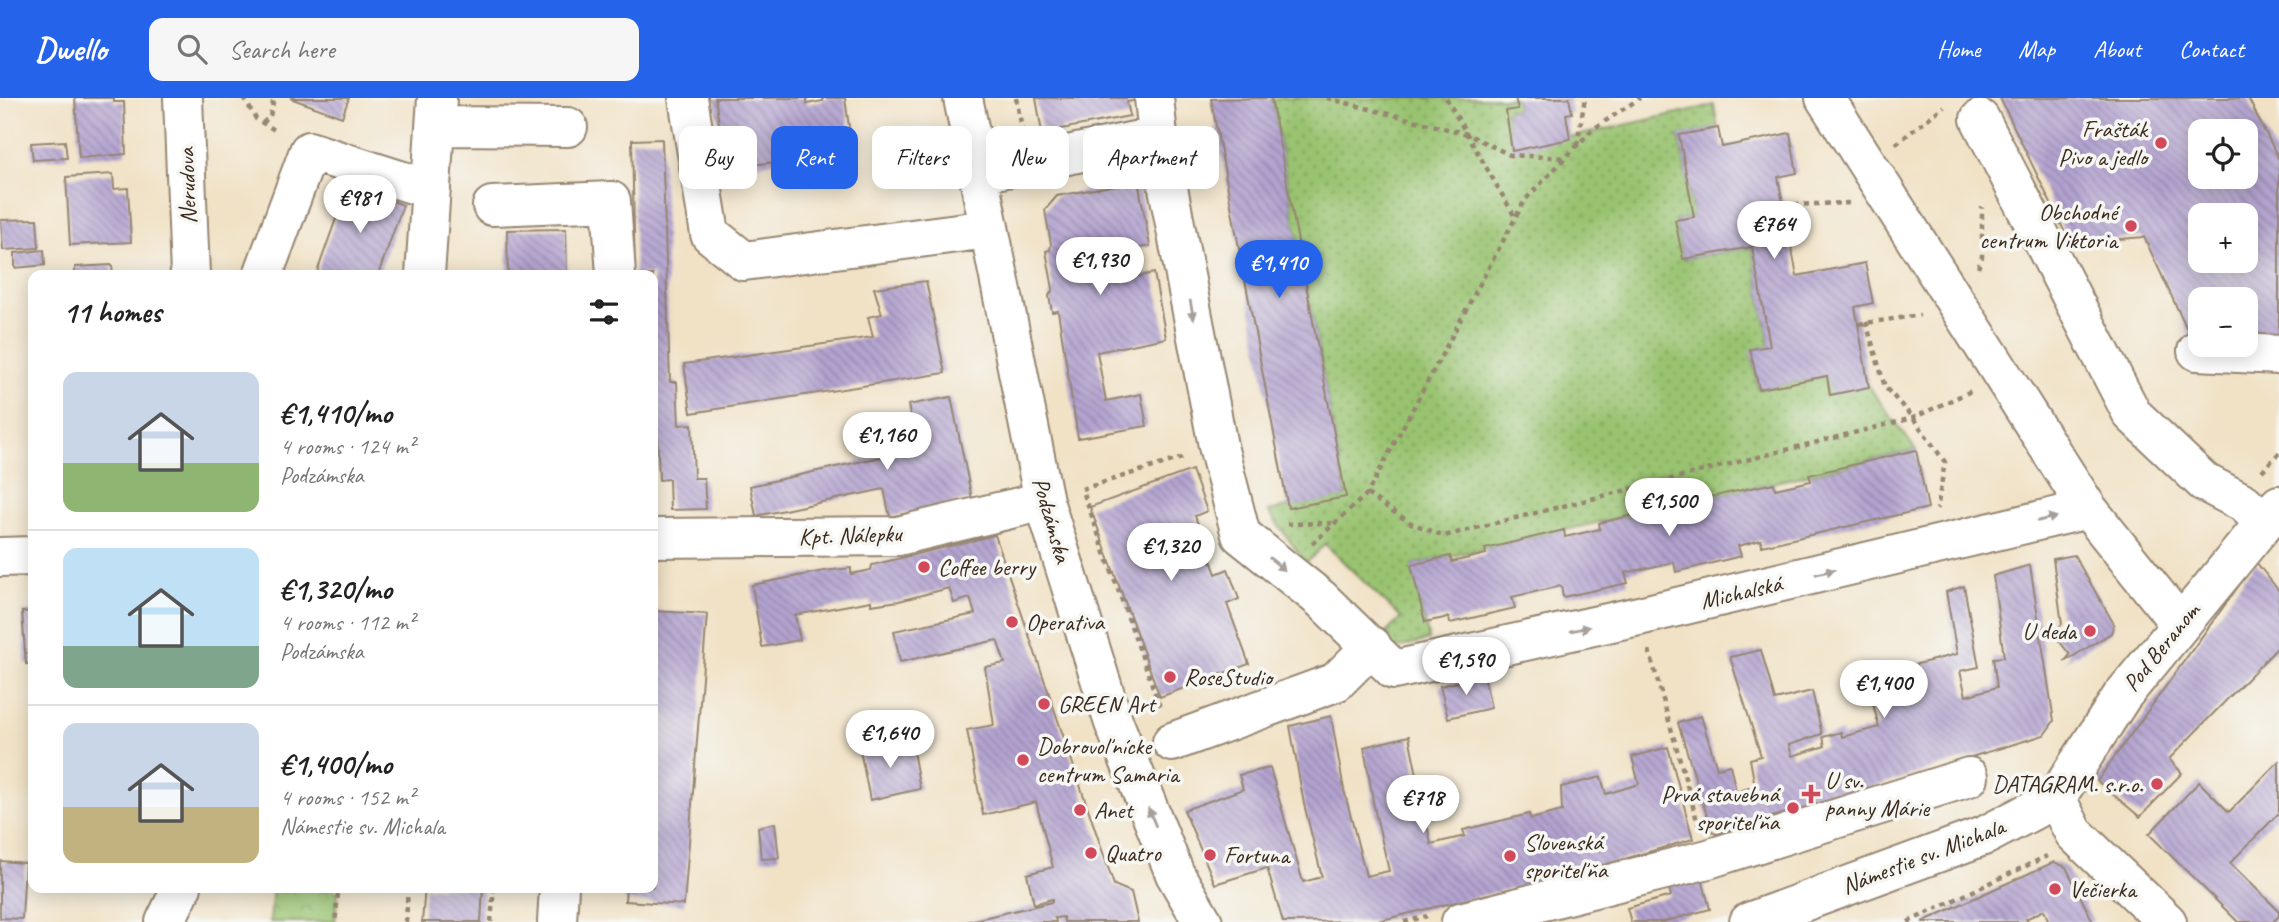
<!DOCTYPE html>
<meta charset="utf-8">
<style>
:root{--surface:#fff;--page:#f6f6f6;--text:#222;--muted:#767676;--line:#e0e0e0;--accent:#2563eb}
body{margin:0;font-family:Caveat,sans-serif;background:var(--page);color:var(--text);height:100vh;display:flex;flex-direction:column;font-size:26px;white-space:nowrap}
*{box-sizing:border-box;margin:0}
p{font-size:23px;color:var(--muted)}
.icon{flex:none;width:38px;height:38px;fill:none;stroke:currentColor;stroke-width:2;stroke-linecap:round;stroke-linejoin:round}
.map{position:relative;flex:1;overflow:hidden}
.panel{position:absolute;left:28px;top:172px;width:630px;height:623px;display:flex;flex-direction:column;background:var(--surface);border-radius:14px;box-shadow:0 4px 18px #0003}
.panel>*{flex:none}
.guide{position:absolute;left:679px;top:28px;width:665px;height:63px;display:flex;gap:14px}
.controls{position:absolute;left:2188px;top:21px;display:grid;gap:14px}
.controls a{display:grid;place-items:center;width:70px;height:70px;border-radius:14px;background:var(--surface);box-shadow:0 4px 18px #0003;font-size:35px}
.price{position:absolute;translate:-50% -60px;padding:0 16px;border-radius:24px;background:#fff;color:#222;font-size:23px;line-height:46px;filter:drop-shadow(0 2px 4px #0008)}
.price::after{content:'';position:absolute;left:50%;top:42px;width:21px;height:16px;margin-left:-10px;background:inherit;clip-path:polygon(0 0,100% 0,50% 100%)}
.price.current{background:var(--accent);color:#fff}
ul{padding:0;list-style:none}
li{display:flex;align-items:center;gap:21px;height:175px;padding:0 35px}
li+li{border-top:2px solid var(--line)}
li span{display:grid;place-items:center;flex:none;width:196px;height:140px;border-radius:14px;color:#555}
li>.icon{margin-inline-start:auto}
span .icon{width:84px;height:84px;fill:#fffc;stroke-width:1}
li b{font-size:30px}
h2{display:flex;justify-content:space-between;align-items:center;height:84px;padding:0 35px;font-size:30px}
.tag{padding:0 24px;border-radius:14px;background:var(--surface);box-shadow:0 4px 18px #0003;font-size:24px;line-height:63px}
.tag.current{background:var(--accent);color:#fff}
header{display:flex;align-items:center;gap:42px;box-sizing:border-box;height:98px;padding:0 35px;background:var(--accent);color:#fff}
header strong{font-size:33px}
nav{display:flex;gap:38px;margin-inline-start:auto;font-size:24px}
.search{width:490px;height:63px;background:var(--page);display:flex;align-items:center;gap:18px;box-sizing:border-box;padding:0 24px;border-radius:14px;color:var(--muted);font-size:26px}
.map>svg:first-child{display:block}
.grass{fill:url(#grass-dots);stroke:#6a7647;stroke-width:2}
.park{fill:url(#park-crowns);stroke:#6a7647;stroke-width:2}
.building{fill:url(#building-back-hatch);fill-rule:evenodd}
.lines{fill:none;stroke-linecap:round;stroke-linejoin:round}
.minor-casing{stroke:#968672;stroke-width:42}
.path{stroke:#968672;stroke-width:4.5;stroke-dasharray:5 5;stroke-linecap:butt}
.minor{stroke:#fff;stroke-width:38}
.oneway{fill:#a79f9a}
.poi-dot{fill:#d1495b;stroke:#f6f6f2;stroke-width:2.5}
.labels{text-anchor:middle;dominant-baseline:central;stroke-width:7;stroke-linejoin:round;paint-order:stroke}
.poi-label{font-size:24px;fill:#3b2a1e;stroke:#f6f6f2;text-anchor:start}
.street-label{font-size:24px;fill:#3b2a1e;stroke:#f6f6f2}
</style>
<header>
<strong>Dwello</strong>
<div class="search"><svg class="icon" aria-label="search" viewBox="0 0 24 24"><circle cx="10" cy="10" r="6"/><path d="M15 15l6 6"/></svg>Search here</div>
<nav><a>Home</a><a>Map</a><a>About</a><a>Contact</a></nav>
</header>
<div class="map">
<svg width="2279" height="824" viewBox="0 0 2279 824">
<defs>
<pattern id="grass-dots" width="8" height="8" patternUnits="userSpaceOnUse" patternTransform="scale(1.75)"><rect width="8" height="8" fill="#99c370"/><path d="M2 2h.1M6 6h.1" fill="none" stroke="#7e9f5b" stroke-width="1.8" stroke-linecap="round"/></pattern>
<pattern id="park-crowns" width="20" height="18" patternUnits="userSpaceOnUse" patternTransform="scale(1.75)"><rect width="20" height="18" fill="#99c370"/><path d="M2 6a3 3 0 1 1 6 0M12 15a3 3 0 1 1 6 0" fill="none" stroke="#7e9f5b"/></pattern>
<pattern id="building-back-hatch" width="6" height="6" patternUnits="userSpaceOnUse" patternTransform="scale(1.75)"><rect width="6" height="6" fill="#b3a3d0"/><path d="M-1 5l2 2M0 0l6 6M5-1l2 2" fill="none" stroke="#9385a8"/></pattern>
</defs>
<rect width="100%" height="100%" fill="#f6f6f2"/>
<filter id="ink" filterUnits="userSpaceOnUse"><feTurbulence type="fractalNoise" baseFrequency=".0143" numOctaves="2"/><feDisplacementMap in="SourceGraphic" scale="14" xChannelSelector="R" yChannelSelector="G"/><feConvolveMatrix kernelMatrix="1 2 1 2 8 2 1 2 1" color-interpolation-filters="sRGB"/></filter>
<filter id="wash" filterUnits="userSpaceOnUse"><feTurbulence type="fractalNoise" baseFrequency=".00686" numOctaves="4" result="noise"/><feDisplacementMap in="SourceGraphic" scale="28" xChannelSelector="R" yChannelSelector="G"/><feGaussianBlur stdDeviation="1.57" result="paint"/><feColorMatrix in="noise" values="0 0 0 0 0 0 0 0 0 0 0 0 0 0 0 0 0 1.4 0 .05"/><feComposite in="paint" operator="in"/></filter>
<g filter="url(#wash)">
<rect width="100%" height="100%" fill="#f1e2c6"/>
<path class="grass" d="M1271,0H1515L1518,11L1506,13L1513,52L1714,7L1718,30L1679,38L1694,119L1675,122L1683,161L1752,149L1770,248L1751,252L1758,291L1827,278L1869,289L1916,352L1412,467L1429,542L1393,551L1381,540L1401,520L1325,446L1306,465L1268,413L1346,398Z"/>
<path class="park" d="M273,789H331L338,795L335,824H270Z"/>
<g id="blocks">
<path class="building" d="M75,0H114V4H124L126,56L79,60Z
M290,0H349L342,19Z
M715,0H807V6L823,3V0H845L851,43L829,46L827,31L812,33L816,58L726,71Z
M1036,0H1144V1L1127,4L1130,18L1061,31V37L1043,40Z
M1271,0L1346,399L1288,410L1211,1Z
M1515,0H1569L1572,15L1566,16L1570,41L1512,53L1506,13L1518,11Z
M2000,0H2248L2279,61V237L2245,238V201H2200V239L2191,240L2144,139L2070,145ZM2200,33H2245V79H2200ZM2200,117H2245V163H2200Z
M1718,30L1722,49L1790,35L1797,75L1778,79L1797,178L1865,165L1873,205L1855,209L1869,289L1830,297L1827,278L1759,291L1750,251L1770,248L1752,149L1683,161L1675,122L1694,119L1679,37Z
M662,41L670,284H677L679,327L692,326L694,380H704L706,411L670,412L669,381L659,382L657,327H653V177H635L632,42Z
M65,43L67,60L33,62L31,45Z
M113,76L114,91L128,90L131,144L70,147L66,79Z
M1138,83L1150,148L1119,154L1123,182L1154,175L1166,240L1097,254L1106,303L1141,296L1147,328L1078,340L1058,213L1052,214L1049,198L1053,191L1046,153L1050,152L1051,146L1045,112L1057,98Z
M348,87L403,107L378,177H316Z
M37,121L39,150L3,152L1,122Z
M566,131L567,177H508L507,132Z
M44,152L45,167L15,170V155Z
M112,167L113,177H75V169Z
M926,183L945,275L691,315L684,266L873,239L868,219L882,216L874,190Z
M951,299L972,401L890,419L884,391L756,418L750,388L917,351L908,307Z
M1916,352L1928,410L1762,448L1761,442L1738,448L1741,458L1676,474L1674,464L1625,475L1628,485L1563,499L1561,488L1512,499L1515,510L1450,525L1449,519L1425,524L1411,467L1450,458L1452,464L1486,456L1485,451L1564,432L1565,439L1600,431L1599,425L1676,407L1677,413L1712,405L1710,399L1774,385L1775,391L1811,383L1809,377Z
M1192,372L1207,413L1195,418L1216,476L1228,471L1239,501L1227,506L1249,566L1160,599L1090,409Z
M995,437L1114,787L1131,794L1138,824H1064L1063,819L1055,820L1056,824H965L1052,804V801L1034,806L1027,776L1053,769L1036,704L983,717L967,632L994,627L985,569L1005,565L997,542L900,564L894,533L975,516L970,500L954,505L949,490L899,503L871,507V503L795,517L800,542L762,549L752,487L824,473L851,470V476L871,472L872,467Z
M2074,457L2114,526L2111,535L2064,564L2070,557L2053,535L2062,526L2053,461Z
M2256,464L2279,493V548L2169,661L2182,675L2140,719L2097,683Z
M2030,467L2054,623L2044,637L1716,736L1712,734L1678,625L1701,618L1717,670L1730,667L1736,694L1755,688L1750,661L1761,658L1730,559L1761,552L1775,602L1812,593L1822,636L1789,647L1792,658L1822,649L1825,648L1823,639L1841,634L1842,639L1879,629L1866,579L1957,556L1946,494L1964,488L1979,569L1960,573L1966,598L1997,589L1993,560L2004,559L1993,478Z
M33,513V565L26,566L22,514Z
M653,513L707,516L684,807L625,803L626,789H653Z
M1484,578L1491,610L1448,620L1440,588Z
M1331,618L1344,692L1366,778L1389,773L1374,709L1364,649L1409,638L1431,746L1465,738L1463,732L1529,716L1531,721L1562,713L1561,689L1601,679L1606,696L1639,686L1632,659L1668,649L1693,741L1590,771L1378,823L1283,824L1267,770L1215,786L1184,712L1243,691L1239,677L1270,670L1303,784L1322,779L1304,706L1290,628Z
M911,642L920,691L870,702L860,652Z
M2279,663V715L2230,765L2279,813V818L2273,824H2238L2149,736L2199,684L2229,714Z
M775,725L779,760L761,761L758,729Z
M0,763L25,765L22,821L0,820Z
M2054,764L2066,769L2093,824H2049L2044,812L2026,821L2028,824H1922Z
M1701,777L1710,811L1663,824H1631L1627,810L1671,798L1668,786Z
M425,789H483L481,824H422Z"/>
</g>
</g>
<g filter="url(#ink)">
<use href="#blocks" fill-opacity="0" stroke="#968672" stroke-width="2"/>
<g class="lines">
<defs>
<path id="minor" d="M183,0L190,177
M688,0L710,136L744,163L988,131
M963,0L1044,403L1114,625L1175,776L1203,824
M1154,0L1158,38L1218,348L1241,437L1321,501L1394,572L1639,518L2088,411
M1825,0L2088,411L2179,525
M1980,21L2132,316L2204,384L2244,405L2263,423
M435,28L568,29
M977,76L1158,38
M492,108L611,103L616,177
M263,177L309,53L431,92
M425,177L437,0
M2197,253L2279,257
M653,440L898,438L1044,403
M0,459L33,458
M1172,644L1336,584L1372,548
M2056,700L2074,735L2167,824
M165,824L182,789
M557,824L559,789
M1461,824L1708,761L1969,679
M1749,824L1986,737L2056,700L2122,598L2279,407"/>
</defs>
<use href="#minor" class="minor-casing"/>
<path class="path" d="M244,0L256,21L278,34
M1016,0L1022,30
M1327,0L1467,36L1510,57L1565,60
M1446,0L1515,119
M263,25L270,18L274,0
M1896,46L1944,8
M1577,47L1585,0
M1784,107L1849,105
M1978,170L1982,159V109
M1866,224L1885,289L1913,320L1945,364L1937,411
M1859,226L1920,217
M2262,373L2279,355
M1082,391L1185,359
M1084,396L1160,609
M1367,396L1411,425L1444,438L1913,320L1971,293
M1287,426L1334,425
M1312,446L1367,396L1525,102L1592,32L1640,0
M1649,552L1698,726
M331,789L338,795L335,824
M406,824L408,789
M491,824L494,789
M1404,824L1427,818
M1908,824L2047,758"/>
<use href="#minor" class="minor"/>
</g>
<defs><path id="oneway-solid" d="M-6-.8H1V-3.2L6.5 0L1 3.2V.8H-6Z" transform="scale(1.75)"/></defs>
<g class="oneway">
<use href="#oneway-solid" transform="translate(1192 212) rotate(79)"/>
<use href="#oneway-solid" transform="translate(2047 421) rotate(-13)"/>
<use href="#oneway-solid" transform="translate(1277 466) rotate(39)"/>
<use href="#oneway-solid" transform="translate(1825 474) rotate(-13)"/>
<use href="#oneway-solid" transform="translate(1580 531) rotate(-12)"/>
<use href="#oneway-solid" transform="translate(1152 719) rotate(-112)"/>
</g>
</g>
<g class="poi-dot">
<circle cx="2161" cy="45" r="7"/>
<circle cx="2131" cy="128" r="7"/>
<circle cx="924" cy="469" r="7"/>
<circle cx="1012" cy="524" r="7"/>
<circle cx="2090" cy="533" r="7"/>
<circle cx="1170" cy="579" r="7"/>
<circle cx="1044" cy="606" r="7"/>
<circle cx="1023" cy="662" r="7"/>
<circle cx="2157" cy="686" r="7"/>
<path d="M1807.5 685.5h7v7h7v7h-7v7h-7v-7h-7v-7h7z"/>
<circle cx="1793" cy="710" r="7"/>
<circle cx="1080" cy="712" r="7"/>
<circle cx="1091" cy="755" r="7"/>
<circle cx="1210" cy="757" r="7"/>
<circle cx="1510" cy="758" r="7"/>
<circle cx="2055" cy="791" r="7"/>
</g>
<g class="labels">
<g class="poi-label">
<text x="2147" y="31" text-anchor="end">Frašták<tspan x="2147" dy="28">Pivo a jedlo</tspan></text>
<text x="2117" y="114" text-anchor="end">Obchodné<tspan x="2117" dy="28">centrum Viktoria</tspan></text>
<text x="938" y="469">Coffee berry</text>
<text x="1026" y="524">Operativa</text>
<text x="2076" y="533" text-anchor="end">U deda</text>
<text x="1184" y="579">RoseStudio</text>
<text x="1058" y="606">GREEN Art</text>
<text x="1037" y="648">Dobrovoľnícke<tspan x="1037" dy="28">centrum Samaria</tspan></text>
<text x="1825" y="682">U sv.<tspan x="1825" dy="28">panny Márie</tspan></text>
<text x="2143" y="686" text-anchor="end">DATAGRAM. s.r.o.</text>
<text x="1779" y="696" text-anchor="end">Prvá stavebná<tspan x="1779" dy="28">sporiteľňa</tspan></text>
<text x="1094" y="712">Anet</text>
<text x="1524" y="744">Slovenská<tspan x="1524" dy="28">sporiteľňa</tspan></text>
<text x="1105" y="755">Quatro</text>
<text x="1224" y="757">Fortuna</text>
<text x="2069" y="791">Večierka</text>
</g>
<g class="street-label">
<text transform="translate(187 88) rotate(-92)">Nerudova</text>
<text transform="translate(1052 422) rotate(74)">Podzámska</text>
<text transform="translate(850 437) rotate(-2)">Kpt. Nálepku</text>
<text transform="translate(1741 494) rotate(-13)">Michalská</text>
<text transform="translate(2161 549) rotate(-51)">Pod Beranom</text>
<text transform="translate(1923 758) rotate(-21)">Námestie sv. Michala</text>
</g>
</g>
</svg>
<div class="controls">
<a><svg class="icon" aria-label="locate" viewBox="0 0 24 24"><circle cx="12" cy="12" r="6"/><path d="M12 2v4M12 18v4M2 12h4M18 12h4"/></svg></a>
<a>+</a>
<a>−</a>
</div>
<b class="price" style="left:360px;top:137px">€981</b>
<b class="price" style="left:1774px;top:163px">€764</b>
<b class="price" style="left:1100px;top:199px">€1,930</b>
<b class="price current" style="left:1279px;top:202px">€1,410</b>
<b class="price" style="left:887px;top:374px">€1,160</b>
<b class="price" style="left:1669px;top:440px">€1,500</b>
<b class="price" style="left:1171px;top:485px">€1,320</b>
<b class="price" style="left:1466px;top:599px">€1,590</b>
<b class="price" style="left:1884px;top:622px">€1,400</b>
<b class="price" style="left:890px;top:672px">€1,640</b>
<b class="price" style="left:1423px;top:737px">€718</b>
<div class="guide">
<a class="tag">Buy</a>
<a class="tag current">Rent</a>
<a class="tag">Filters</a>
<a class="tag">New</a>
<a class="tag">Apartment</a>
</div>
<section class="panel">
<h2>11 homes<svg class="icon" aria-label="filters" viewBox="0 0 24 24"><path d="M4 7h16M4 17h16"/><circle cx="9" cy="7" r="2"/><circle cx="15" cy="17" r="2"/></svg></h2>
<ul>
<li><span style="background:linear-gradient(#c9d6e8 65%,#8fb573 0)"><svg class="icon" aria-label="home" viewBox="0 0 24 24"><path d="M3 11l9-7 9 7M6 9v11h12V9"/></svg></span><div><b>€1,410/mo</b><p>4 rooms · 124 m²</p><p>Podzámska</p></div></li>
<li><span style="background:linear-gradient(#bfe0f5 70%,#7fa58c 0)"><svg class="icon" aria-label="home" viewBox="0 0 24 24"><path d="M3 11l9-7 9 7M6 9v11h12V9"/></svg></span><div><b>€1,320/mo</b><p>4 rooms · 112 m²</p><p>Podzámska</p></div></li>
<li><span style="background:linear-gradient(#c9d6e8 60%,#c2b280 0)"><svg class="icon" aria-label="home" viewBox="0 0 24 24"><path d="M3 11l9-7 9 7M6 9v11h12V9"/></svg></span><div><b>€1,400/mo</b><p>4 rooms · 152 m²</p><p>Námestie sv. Michala</p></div></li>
</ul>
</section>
</div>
